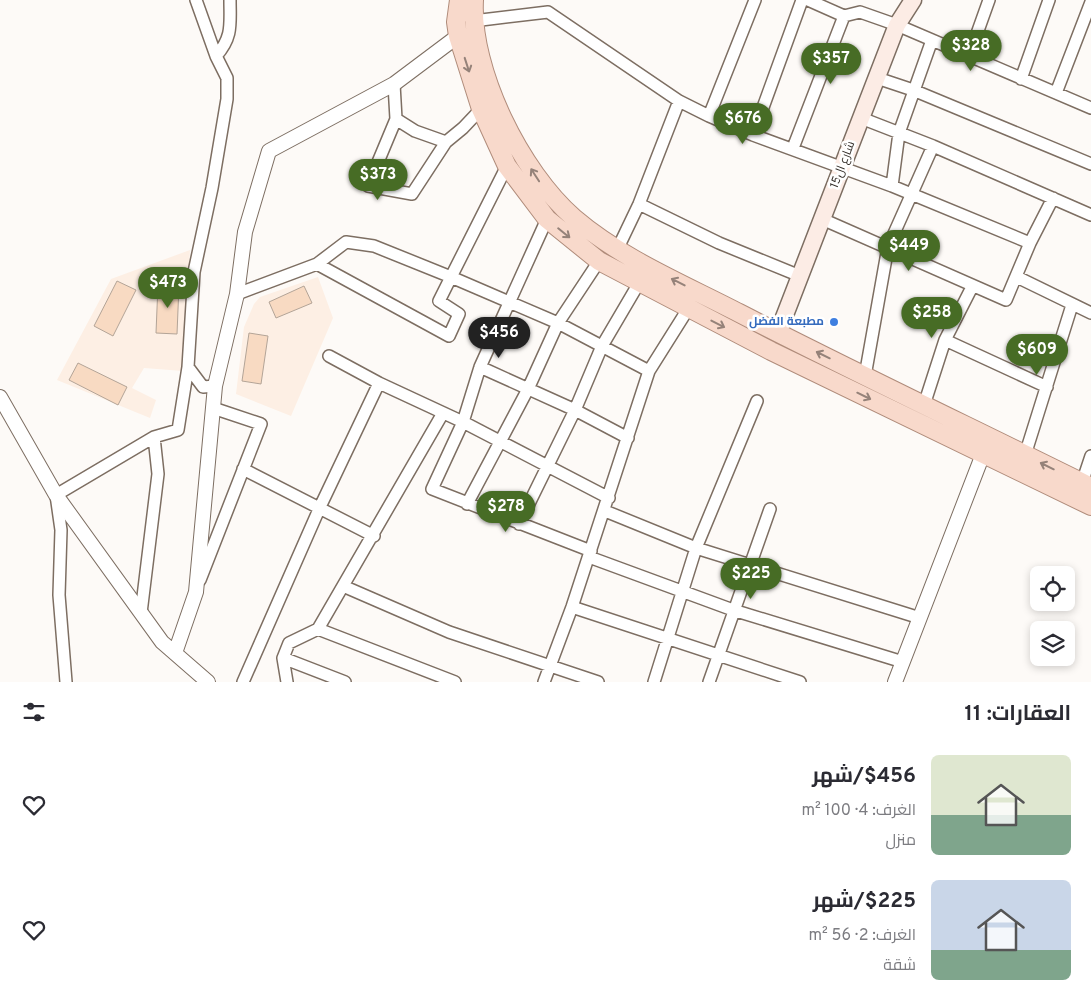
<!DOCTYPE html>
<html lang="ar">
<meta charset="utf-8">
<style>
:root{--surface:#fff;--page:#f2f2f3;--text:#2b2b33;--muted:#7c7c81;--accent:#476c25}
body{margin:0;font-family:Overpass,Cairo,sans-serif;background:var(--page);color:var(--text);direction:rtl;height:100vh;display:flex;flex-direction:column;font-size:19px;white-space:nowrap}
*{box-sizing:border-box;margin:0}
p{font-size:16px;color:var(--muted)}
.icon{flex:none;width:28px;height:28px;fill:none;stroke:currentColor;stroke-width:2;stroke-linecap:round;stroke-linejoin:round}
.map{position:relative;height:682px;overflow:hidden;direction:ltr}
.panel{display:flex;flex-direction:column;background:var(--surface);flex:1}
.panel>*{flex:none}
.controls{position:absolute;left:1030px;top:566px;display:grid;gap:10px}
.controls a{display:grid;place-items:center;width:45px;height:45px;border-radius:8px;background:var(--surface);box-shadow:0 2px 8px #0003;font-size:25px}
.price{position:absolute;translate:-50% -42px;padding:0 11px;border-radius:18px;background:var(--accent);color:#fff;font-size:16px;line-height:32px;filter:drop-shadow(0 1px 2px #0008)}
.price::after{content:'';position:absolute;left:50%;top:30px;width:15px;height:11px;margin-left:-8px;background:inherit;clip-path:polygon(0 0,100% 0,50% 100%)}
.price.on{background:#222;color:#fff}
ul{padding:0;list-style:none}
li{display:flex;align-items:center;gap:15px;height:125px;padding:0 20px}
li span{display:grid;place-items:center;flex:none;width:140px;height:100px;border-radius:8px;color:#555}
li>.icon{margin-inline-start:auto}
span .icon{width:60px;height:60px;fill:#fffc;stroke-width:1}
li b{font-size:21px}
h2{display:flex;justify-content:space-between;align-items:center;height:60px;padding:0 20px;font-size:21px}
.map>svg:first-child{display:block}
.built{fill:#fdefe4}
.building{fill:#f8dac2;stroke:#b3a497}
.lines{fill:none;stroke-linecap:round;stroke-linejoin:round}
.minor-casing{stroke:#7d6e62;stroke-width:14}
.tertiary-casing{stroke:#7d6e62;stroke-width:16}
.secondary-casing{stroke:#7d6e62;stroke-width:19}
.primary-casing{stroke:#b08c7b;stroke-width:20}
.minor{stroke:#fff;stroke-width:11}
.tertiary{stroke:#fff;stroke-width:14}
.secondary{stroke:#fcece5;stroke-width:16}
.primary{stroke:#f8d9cb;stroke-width:18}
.oneway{stroke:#958279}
.shop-dot{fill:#3f7fe0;stroke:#fff;stroke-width:2}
.labels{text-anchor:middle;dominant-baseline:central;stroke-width:5;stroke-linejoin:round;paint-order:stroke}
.street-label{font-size:12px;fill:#322c27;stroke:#fff}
.shop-label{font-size:12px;font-weight:bold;fill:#366cbe;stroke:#fff;text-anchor:end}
</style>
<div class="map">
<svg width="1091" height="682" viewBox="0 0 1091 682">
<rect width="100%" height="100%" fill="#fdfaf7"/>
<path class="built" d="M190,250L183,371L144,368L132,388L156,400L150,418L57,380L111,279Z
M318,277L333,318L291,416L236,394L244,327L254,304L260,297Z"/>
<path class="building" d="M117,281L136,290L113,336L94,326Z
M158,284L179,285L177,334L156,333Z
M304,286L312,303L276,318L269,302Z
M249,333L268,336L261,384L242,381Z
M78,363L127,387L118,405L69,380Z"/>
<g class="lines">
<defs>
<path id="minor" d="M808,0L844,16
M473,21L548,12L679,101L709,116L753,135L892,186L1030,243
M216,56C233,37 230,24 230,0
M969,56L989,0
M877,78L913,90L1091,164
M1021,79L1049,0
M394,84L396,119L415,131L446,142L463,128L481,109
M1056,93L1091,2
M709,116L755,0
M861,118L933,146L1091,215
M396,119L368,186L412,194L446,142
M753,135L802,0
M793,148L844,16L860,12L897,25L1091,108
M892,186L899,133L932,40
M639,204L719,243L800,276
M547,219L480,367L463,422L432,489L591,551
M822,219L1006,300L1030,243L1053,198
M617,250L639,204L679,101
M317,264L449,336L459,314L439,301L451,277L558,323L649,371
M1017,277L1091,313
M237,294L317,264L346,242L374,246L451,277L507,166
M945,340L1047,387
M329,356L379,383L463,422L609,498
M188,367L203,387L215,386
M480,367L575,410L628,438
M865,376L888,247L933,146
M924,405L945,340L972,287
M1025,455L1072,305
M243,469L374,536
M1082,483L1091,456
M467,504L528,389L558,323L599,261
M605,511L696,548L920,618
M519,524L575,410L602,346L639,283
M589,557L733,610L903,662
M200,580L261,424L213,408
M343,586L449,632L598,682
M572,607L800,682
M141,613L158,474L154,437
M318,629L455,682
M283,658L345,682
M66,682L59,595L61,530L56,495L154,437L178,430L188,367L194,272L212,188L227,99V78L216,56L196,0
M243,682L320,507L379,383
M287,682L283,658L289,643L318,629L443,413
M544,682L572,607L649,371L688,309
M654,682L696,548L757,401
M709,682L770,509"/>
<path id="tertiary" d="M0,397L56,495L162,642L208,682
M175,653L196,592L215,386L237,294L245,232L269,151L394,84L458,36
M895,682L983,454"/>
<path id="secondary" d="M778,333L897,25L913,0"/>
<path id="primary" d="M459,0L456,22L458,36L481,109L507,166L547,219L599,261L771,351L1091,506
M474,0C470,71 521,172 574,218C622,259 683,284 739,313C856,373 974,429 1091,487"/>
</defs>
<use href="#minor" class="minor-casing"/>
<use href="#tertiary" class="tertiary-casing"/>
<use href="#secondary" class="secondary-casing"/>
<use href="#primary" class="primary-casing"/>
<use href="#minor" class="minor"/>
<use href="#tertiary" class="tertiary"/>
<use href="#secondary" class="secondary"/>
<use href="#primary" class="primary"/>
</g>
<defs><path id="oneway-shaft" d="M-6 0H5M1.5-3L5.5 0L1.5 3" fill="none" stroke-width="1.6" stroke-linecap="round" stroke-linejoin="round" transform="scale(1.25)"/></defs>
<g class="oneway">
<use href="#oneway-shaft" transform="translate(467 65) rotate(72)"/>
<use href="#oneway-shaft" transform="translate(535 175) rotate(-123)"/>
<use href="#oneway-shaft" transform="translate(564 233) rotate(39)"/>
<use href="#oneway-shaft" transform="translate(678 282) rotate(-153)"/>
<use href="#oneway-shaft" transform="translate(718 324) rotate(27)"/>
<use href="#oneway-shaft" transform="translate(823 355) rotate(-154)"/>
<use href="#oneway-shaft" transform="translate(864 396) rotate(26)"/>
<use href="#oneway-shaft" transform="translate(1047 466) rotate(-154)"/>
</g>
<circle class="shop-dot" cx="834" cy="322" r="5"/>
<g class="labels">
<g class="street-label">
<text transform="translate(843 165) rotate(-69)">شارع ال15</text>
</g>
<g class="shop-label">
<text x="824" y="322">مطبعة الفضل</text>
</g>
</g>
</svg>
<div class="controls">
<a><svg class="icon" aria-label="locate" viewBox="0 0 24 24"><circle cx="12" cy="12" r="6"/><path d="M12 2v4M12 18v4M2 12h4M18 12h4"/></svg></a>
<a><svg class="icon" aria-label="layers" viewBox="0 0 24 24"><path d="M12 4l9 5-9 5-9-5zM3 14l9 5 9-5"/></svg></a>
</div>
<b class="price" style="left:971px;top:72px">$328</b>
<b class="price" style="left:831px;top:85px">$357</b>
<b class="price" style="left:743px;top:145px">$676</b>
<b class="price" style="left:378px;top:201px">$373</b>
<b class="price" style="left:909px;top:272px">$449</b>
<b class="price" style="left:168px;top:309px">$473</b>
<b class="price" style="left:932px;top:339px">$258</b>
<b class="price on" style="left:499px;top:359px">$456</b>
<b class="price" style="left:1037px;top:376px">$609</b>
<b class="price" style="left:506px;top:533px">$278</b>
<b class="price" style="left:751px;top:600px">$225</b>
</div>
<section class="panel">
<h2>العقارات: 11<svg class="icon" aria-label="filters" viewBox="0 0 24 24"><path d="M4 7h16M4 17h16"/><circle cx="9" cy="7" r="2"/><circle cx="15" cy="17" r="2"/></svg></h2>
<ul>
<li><span style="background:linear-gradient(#dfe7d0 60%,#7fa58c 0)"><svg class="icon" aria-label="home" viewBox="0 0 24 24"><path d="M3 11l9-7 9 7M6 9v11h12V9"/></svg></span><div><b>$456/شهر</b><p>الغرف: 4 · 100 m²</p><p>منزل</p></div><svg class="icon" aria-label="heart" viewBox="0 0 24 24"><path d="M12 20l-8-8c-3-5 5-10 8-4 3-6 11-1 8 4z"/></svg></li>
<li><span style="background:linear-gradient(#c9d6e8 70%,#7fa58c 0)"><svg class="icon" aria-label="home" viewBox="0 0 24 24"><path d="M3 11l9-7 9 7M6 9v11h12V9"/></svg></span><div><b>$225/شهر</b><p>الغرف: 2 · 56 m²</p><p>شقة</p></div><svg class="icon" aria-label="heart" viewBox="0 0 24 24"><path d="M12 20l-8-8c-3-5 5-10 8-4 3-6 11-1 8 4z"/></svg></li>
</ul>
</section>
